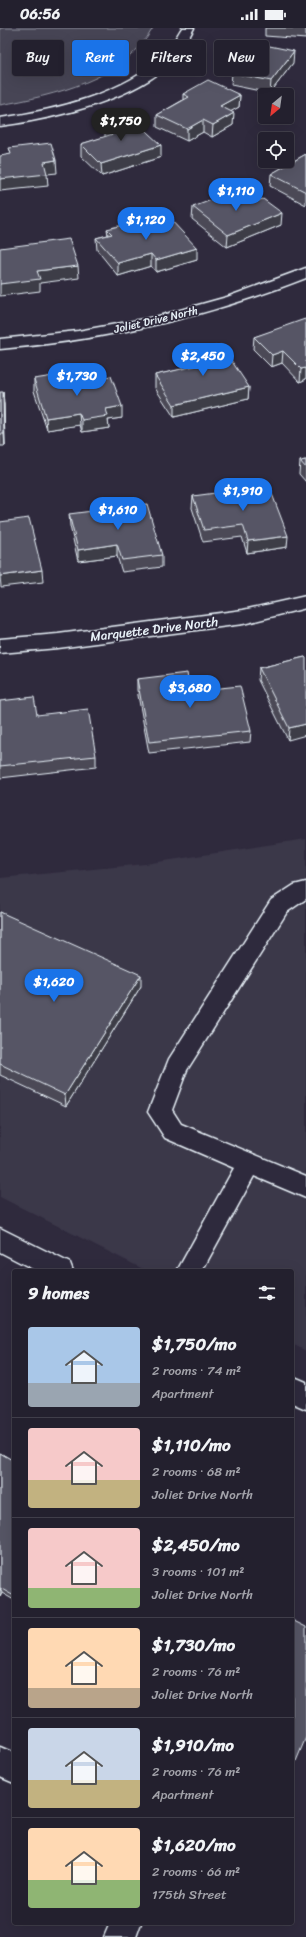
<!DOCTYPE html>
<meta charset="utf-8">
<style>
:root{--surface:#23202e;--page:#2b2836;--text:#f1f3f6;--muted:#a3a3aa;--line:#403e4a;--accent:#1a73e8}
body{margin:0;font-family:Sriracha,sans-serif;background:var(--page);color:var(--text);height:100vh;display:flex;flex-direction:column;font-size:15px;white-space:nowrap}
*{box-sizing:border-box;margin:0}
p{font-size:13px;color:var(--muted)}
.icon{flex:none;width:22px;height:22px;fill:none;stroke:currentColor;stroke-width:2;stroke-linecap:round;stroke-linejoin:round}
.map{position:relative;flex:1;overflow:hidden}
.panel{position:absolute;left:12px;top:1241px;width:282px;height:656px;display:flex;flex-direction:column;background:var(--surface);border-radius:4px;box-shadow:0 4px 16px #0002,0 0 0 1px var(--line)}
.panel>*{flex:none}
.guide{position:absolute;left:12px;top:12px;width:282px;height:36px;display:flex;gap:8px}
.needle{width:26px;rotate:209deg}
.fabs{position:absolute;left:258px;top:60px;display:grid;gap:8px}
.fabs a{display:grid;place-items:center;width:36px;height:36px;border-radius:4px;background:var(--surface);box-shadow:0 4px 16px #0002,0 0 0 1px var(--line);font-size:20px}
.price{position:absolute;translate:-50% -34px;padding:0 9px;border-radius:14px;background:var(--accent);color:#fff;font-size:13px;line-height:26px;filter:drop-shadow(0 1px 2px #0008)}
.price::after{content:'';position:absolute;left:50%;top:24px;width:12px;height:9px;margin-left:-6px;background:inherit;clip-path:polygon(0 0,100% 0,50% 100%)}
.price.selected{background:#222;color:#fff}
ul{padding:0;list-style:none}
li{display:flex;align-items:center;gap:12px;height:100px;padding:0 16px}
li+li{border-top:1px solid var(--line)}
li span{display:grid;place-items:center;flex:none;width:112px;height:80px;border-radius:4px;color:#555}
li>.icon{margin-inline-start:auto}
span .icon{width:48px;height:48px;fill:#fffc;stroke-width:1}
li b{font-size:17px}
h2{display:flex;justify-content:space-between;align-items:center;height:48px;padding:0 16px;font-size:17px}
.pill{padding:0 14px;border-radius:4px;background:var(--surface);box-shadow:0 4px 16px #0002,0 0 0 1px var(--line);font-size:14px;line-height:36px}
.pill.selected{background:var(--accent);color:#fff}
.status{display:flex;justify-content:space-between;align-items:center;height:28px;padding:0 20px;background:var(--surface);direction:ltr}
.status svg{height:11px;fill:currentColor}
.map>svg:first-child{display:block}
.built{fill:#3b3749}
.green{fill:#464455;stroke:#979aa6}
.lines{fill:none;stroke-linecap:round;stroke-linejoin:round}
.minor-casing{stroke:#e8f1f8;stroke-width:3}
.minor{fill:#2f2a3d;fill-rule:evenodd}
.wall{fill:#4b4957;stroke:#e8f1f8}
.shaded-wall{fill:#3d3c47;stroke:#e8f1f8}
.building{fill:#575565;stroke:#e8f1f8}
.labels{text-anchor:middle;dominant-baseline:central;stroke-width:3.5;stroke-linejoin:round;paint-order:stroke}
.far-street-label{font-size:11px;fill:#e8f1f8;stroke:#2f2a3d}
.street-label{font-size:13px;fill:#e8f1f8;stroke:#2f2a3d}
</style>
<div class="status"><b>06:56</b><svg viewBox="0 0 49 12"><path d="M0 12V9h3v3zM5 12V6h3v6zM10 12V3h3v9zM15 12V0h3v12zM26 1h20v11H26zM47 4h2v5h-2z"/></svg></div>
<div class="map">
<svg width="306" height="1909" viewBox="0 0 306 1909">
<rect width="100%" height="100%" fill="#2f2a3d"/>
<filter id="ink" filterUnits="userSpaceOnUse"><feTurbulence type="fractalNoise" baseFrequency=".025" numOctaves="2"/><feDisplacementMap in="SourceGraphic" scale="8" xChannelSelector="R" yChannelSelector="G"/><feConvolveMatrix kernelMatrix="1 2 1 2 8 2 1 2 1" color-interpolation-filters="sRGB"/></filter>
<g filter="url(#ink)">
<path class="built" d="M306,811V1323L292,1316V1243H147L0,1169V850L145,836Z"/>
<path class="green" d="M0,0H153C124,52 54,67 0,77Z"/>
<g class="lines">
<defs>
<path id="minor" d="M182,0H194C188,11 183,22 175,31C137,72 53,91 0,98V90C52,83 128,65 165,26C172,18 176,9 182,0Z
M306,240V250C207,289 106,312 0,321V311L78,303L155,289L227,269Z
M306,568V580L243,596L58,620L0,625V611L58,606L243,582Z
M306,854V871L287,884L187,1042L172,1082L181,1096L306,1148V1170L254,1148L202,1243H177L234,1140L165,1110L148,1084L169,1031L271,872L294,857Z
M0,1200L70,1235L73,1243H37L0,1224Z
M292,1348L306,1354V1381L292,1375Z
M0,1719L14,1725V1755L0,1749Z
M110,1895H141L136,1909H104Z"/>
</defs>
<use href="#minor" class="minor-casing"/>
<use href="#minor" class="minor"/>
</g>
<path class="wall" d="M265,0H306V11L265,8Z
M234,26L293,35L270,65L231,57L232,45L236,39L233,38Z
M183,66L240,67L239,79L231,83L233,97L212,109L203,104L187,113L157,99V87L183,72Z
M105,99L161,129L102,148L81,128V116L105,109Z
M306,126V177L270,158L271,146Z
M193,179L281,197L227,219L192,191Z
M107,201H135L197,232L156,244L151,238L118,248L97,222L96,210L108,207Z
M306,293V351L300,354L282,335L271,339L253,321L254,309Z
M187,325L249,359L248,371L174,389L155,360V347L188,340L187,337Z
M34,351L69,355L122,390L108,392L109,400L82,404L80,397L47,402L34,363Z
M0,364L4,376L5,418H0Z
M306,432V454L299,446L300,433Z
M193,468L287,519L247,525L242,509L203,514L192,480Z
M69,486L162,527V539L122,544L117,528L78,533L70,498Z
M305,629L288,712L258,652L259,640Z
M137,651L251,703L250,714L149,725L137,662Z
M0,673L37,687L96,728V739L0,750Z
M0,884L141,958L66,1078L0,1047Z
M0,1425L14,1433V1572L2,1565L0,1569Z"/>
<path class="shaded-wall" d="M294,23L293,35L270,65L271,53Z
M240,67L239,79L219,90L220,78Z
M234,85L233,97L212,109L213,97Z
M203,92V104L187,113V101Z
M161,117V129L102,148L101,136Z
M56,132L57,145L47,146L48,158L0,163V151L44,134Z
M282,185L281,197L227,219L228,207Z
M197,220V232L156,244V232Z
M151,226V238L118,248V235Z
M78,238L79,250L40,255V263L0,268V256L37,243Z
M283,323L282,335L271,339L272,327Z
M306,340V351L300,354L301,341Z
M249,359L248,371L174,389V377Z
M3,364L4,376L5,418L4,406Z
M122,378V390L108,392L109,400L82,404V392L106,381Z
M79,385L80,397L47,402L46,390Z
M288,508L287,519L247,525L248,513Z
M117,516V528L78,533V522Z
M42,542L43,554L1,559L0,548Z
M306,696V707L288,712L289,700Z
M141,947V958L66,1078L65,1067Z
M0,1560L2,1565L0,1569Z"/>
<path class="building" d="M245,13L294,23L271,53L232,45L245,29L234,26Z
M208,52L240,67L220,78L234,85L213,97L203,92L187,101L157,87L189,69L183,66Z
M133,91L161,117L101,136L81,116L113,106L105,99Z
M51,115L56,132L44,134L47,146L0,151V128L11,126L9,120Z
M306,126V164L271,146Z
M238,162L254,174L263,171L282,185L228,207L193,179Z
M170,191L197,220L156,232L151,226L118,235L96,210L112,206L107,201L130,195L135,201Z
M69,211L78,238L37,243L40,251L0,256V220Z
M305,291L306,293V340L301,341L283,323L272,327L254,309Z
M221,317L249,359L174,377L155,347L195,338L187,325Z
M66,346L69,355L111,348L122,378L106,381L108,388L82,392L79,385L46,390L34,351Z
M0,364H3L4,406H0Z
M306,432V440L300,433Z
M269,458L288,508L248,513L243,497L204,502L193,468Z
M147,476L162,527L122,532L117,516L78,522L69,486Z
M29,490L42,542L0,548V494Z
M305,629L306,630V696L289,700L259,640Z
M187,645L190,663L240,658L251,703L149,714L137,651Z
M34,669L37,687L88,681L96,728L0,738V673Z
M0,884L141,947L65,1067L0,1036Z
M0,1425L14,1433V1568L0,1560Z
M292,1592L306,1599V1709L292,1743Z"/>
</g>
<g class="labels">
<g class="far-street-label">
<text transform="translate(156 292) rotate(-13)">Joliet Drive North</text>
</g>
<g class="street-label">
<text transform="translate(154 601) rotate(-7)">Marquette Drive North</text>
</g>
</g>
</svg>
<div class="fabs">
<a><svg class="needle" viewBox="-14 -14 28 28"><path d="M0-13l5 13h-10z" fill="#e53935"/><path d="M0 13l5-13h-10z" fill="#a3a3aa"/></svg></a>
<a><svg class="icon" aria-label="locate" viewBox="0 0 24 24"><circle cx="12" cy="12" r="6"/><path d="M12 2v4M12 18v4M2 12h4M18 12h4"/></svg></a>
</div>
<b class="price selected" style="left:121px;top:114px">$1,750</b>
<b class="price" style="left:236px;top:184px">$1,110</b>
<b class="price" style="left:146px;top:213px">$1,120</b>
<b class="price" style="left:203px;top:349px">$2,450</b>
<b class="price" style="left:77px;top:369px">$1,730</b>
<b class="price" style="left:243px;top:484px">$1,910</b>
<b class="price" style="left:118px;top:503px">$1,610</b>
<b class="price" style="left:190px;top:681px">$3,680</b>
<b class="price" style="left:54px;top:975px">$1,620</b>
<div class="guide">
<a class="pill">Buy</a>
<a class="pill selected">Rent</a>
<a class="pill">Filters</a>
<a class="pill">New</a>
</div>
<section class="panel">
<h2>9 homes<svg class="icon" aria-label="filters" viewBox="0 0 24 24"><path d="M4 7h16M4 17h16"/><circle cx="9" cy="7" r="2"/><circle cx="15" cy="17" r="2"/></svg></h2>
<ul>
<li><span style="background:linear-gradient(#a9c7e8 70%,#9aa5b1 0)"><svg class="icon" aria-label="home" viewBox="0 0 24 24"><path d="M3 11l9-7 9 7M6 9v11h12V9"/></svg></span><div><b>$1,750/mo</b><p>2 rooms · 74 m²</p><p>Apartment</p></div></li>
<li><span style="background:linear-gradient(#f6c9c9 65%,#c2b280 0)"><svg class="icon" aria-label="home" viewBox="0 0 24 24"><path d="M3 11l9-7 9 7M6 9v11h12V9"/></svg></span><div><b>$1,110/mo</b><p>2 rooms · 68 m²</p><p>Joliet Drive North</p></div></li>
<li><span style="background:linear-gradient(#f6c9c9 75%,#8fb573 0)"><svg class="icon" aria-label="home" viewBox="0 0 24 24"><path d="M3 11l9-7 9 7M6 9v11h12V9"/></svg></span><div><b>$2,450/mo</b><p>3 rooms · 101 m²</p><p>Joliet Drive North</p></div></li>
<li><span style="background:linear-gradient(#ffd9b3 75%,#b9a48a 0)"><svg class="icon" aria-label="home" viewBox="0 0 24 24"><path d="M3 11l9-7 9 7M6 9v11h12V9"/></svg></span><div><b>$1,730/mo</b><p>2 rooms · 76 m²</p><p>Joliet Drive North</p></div></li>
<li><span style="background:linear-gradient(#c9d6e8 65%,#c2b280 0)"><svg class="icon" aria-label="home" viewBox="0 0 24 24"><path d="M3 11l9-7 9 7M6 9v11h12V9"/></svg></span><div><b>$1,910/mo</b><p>2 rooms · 76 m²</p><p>Apartment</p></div></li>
<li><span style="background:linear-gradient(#ffd9b3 65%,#8fb573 0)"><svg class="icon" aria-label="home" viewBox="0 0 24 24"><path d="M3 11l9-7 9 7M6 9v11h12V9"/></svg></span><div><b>$1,620/mo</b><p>2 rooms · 66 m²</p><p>175th Street</p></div></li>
</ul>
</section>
</div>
